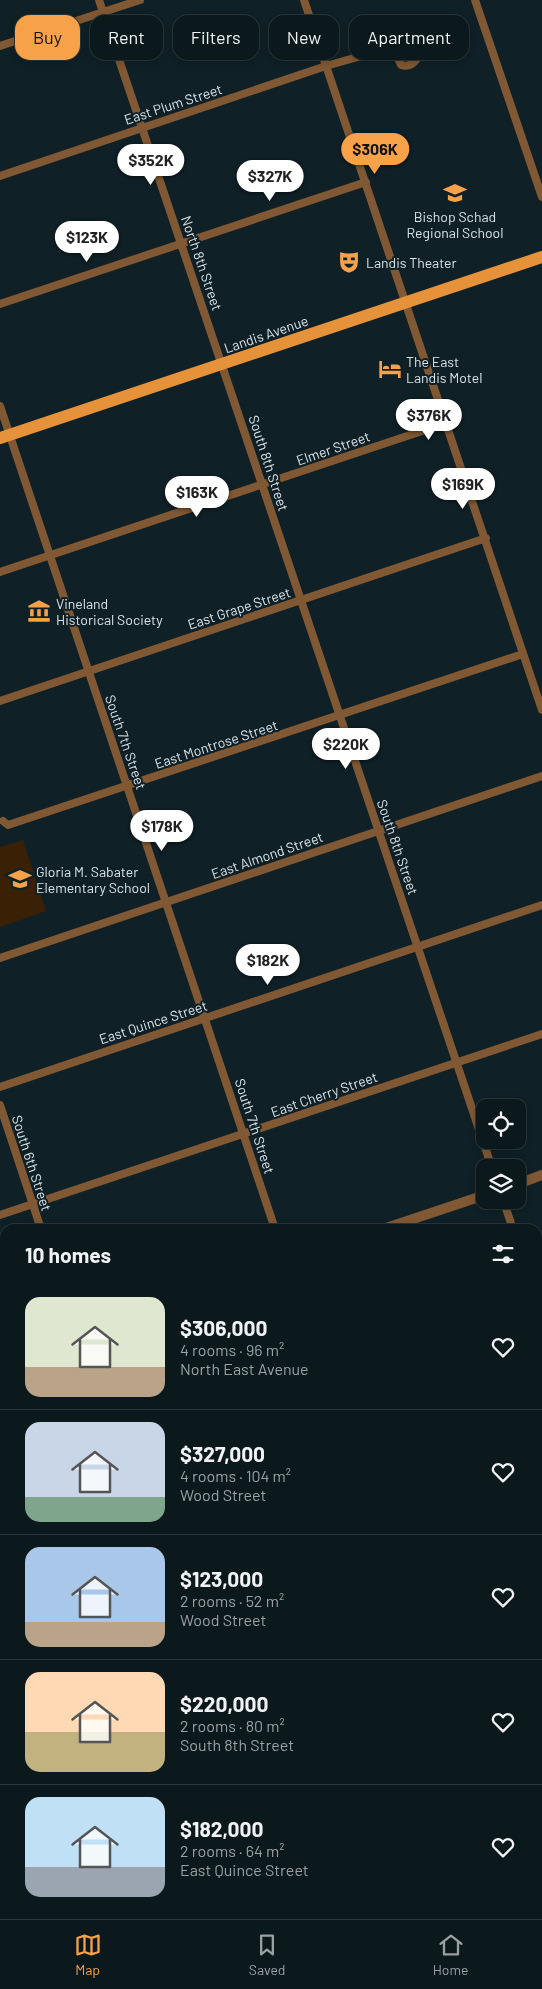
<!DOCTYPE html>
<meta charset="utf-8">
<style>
:root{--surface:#0b181c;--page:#192529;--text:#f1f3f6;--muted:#9aa0a3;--line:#2b373b;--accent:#f7a149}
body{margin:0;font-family:Barlow,sans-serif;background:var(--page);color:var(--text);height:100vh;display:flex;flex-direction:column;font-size:19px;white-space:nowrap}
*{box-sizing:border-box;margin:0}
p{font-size:16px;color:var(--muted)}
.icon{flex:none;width:28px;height:28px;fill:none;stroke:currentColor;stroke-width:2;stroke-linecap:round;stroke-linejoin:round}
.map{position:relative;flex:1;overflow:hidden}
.details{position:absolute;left:0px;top:1224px;width:542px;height:696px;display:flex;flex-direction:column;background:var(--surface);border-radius:15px 15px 0 0;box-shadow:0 2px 8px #0003,0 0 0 1px var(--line)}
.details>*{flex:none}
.top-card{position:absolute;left:15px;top:15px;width:512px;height:45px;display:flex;gap:10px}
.tools{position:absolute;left:476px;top:1099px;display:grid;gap:10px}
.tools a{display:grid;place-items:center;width:50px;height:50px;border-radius:10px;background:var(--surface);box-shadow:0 2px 8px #0003,0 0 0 1px var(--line);font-size:25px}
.price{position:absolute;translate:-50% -42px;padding:0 11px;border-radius:18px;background:#fff;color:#222;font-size:16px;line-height:32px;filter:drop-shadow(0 1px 2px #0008)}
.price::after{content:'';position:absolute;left:50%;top:30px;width:15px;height:11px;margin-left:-8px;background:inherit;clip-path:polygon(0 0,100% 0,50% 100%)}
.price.selected{background:var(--accent);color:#111}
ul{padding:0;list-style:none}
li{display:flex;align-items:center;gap:15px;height:125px;padding:0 25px}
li+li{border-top:1px solid var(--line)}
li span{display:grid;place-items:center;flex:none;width:140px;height:100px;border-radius:15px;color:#555}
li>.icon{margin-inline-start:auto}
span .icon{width:60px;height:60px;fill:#fffc;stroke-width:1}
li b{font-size:21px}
h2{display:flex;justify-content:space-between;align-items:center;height:60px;padding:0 25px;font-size:21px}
.tag{padding:0 18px;border-radius:15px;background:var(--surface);box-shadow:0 2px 8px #0003,0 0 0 1px var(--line);font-size:18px;line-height:45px}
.tag.selected{background:var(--accent);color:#111}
.tabs{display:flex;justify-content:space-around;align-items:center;height:70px;border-top:1px solid var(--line);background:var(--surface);font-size:14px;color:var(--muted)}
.tabs a{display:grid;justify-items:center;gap:2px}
.tabs .selected{color:var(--accent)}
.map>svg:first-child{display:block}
.green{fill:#3a2106}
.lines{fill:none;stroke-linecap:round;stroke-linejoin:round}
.minor{stroke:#805833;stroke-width:8}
.tertiary{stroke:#805833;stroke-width:10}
.secondary{stroke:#b97939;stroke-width:11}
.primary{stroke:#e5923b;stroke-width:12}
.rail{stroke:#bfcbcf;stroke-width:2}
.labels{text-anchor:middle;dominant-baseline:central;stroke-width:4;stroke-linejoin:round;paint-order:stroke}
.street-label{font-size:14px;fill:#d8e3e7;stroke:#0f2026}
.poi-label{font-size:14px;fill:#d8e3e7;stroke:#0f2026;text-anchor:start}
</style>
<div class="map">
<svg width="542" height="1919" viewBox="0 0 542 1919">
<rect width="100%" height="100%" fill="#0f2026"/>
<path class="green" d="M23,840L46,911L0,927V847Z
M5,1609V1703L0,1705V1611Z
M542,1837V1912L538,1909V1838Z"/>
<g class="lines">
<path class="minor" d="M99,0L492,1168
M304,0L542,710
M475,0L542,197
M0,46L140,0
M0,176L326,66L393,47L401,65C407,67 412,65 416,60L411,47L404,43L393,47
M0,304L366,182
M0,406L275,1229
M0,572L446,423
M0,701L486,538
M3,821L8,825L523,654
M0,958L542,776
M0,1087L542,905
M0,1105L41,1229
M503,1200L513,1229
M0,1215L542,1034
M538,1356L542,1370
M538,1431L542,1430
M0,1488L5,1487
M538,1599L542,1597
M0,1606L5,1604
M538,1715L542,1713
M538,1830L542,1829
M152,1915L153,1919
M271,1915L273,1919
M512,1915L513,1919"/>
<path class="tertiary" d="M518,1184L542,1175
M383,1229L485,1195
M0,1357L5,1355"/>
<path class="secondary" d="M0,1820L5,1836
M32,1915L33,1919"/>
<path class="primary" d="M0,438L542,257"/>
<path class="rail" d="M0,1876L5,1891
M13,1915L15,1919"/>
</g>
<defs>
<symbol id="school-bare" viewBox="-9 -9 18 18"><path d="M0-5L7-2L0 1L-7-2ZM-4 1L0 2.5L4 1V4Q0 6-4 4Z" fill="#f7a149" stroke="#0f2026" stroke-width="2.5" paint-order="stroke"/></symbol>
<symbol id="theatre-bare" viewBox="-9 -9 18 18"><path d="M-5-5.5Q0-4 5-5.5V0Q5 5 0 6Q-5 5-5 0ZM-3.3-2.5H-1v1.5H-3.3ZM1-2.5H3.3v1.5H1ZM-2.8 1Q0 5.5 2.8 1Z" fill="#f7a149" stroke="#0f2026" stroke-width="2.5" paint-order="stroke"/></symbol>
<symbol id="hotel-bare" viewBox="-9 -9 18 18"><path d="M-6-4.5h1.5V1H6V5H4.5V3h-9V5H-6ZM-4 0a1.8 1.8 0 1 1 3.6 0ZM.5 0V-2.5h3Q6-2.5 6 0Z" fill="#f7a149" stroke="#0f2026" stroke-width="2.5" paint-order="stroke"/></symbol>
<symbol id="museum-bare" viewBox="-9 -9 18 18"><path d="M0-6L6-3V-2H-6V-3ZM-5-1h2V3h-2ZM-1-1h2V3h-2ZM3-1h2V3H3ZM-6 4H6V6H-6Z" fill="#f7a149" stroke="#0f2026" stroke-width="2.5" paint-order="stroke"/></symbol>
</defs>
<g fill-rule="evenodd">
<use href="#school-bare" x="439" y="177" width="32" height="32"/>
<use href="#theatre-bare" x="333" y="246" width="32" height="32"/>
<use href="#hotel-bare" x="374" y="353" width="32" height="32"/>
<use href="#museum-bare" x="23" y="595" width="32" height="32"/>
<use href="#school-bare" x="4" y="863" width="32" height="32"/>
</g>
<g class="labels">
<g class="street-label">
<text transform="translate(173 104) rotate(-18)">East Plum Street</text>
<text transform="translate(202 263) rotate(71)">North 8th Street</text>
<text transform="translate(266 334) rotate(-19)">Landis Avenue</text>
<text transform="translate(333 448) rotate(-19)">Elmer Street</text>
<text transform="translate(269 463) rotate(72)">South 8th Street</text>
<text transform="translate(239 608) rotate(-18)">East Grape Street</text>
<text transform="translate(126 742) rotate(71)">South 7th Street</text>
<text transform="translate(216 744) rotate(-18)">East Montrose Street</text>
<text transform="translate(398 847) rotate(71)">South 8th Street</text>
<text transform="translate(267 855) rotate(-19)">East Almond Street</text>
<text transform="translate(153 1022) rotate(-18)">East Quince Street</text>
<text transform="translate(324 1094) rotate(-19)">East Cherry Street</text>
<text transform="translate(255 1126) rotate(72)">South 7th Street</text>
<text transform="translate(32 1163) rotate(72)">South 6th Street</text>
</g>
<g class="poi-label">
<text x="455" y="216" text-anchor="middle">Bishop Schad<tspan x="455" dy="16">Regional School</tspan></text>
<text x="366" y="262">Landis Theater</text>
<text x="406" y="361">The East<tspan x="406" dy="16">Landis Motel</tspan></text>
<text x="56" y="603">Vineland<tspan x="56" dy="16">Historical Society</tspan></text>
<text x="36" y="871">Gloria M. Sabater<tspan x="36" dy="16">Elementary School</tspan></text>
</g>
</g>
</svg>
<div class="tools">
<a><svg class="icon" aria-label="locate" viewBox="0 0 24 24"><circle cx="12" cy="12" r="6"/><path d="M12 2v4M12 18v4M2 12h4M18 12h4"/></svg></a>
<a><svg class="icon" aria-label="layers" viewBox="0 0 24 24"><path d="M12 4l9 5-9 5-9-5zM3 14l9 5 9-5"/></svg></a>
</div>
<b class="price selected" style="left:375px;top:175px">$306K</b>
<b class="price" style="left:151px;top:186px">$352K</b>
<b class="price" style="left:270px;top:202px">$327K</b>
<b class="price" style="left:87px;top:263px">$123K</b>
<b class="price" style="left:429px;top:441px">$376K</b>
<b class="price" style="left:463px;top:510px">$169K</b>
<b class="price" style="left:197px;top:518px">$163K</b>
<b class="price" style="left:346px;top:770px">$220K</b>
<b class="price" style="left:162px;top:852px">$178K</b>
<b class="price" style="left:268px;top:986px">$182K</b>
<div class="top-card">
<a class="tag selected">Buy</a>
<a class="tag">Rent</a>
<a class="tag">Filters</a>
<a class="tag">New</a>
<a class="tag">Apartment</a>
</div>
<section class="details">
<h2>10 homes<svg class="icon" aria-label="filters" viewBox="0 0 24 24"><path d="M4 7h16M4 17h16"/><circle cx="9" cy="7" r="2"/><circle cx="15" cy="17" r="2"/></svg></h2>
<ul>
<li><span style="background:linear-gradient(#dfe7d0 70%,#b9a48a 0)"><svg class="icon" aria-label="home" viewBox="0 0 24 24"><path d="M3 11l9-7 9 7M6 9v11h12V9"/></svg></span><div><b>$306,000</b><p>4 rooms · 96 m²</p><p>North East Avenue</p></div><svg class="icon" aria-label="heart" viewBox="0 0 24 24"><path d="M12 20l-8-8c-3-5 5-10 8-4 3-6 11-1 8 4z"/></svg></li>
<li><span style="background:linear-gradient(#c9d6e8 75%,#7fa58c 0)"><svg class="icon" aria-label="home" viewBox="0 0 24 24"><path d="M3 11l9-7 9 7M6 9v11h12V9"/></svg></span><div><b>$327,000</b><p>4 rooms · 104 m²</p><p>Wood Street</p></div><svg class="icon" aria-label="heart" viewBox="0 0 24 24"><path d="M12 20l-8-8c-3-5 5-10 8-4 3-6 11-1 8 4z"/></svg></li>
<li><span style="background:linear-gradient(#a9c7e8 75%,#b9a48a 0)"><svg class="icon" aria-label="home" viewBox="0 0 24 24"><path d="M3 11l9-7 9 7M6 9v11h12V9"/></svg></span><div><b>$123,000</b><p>2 rooms · 52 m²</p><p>Wood Street</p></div><svg class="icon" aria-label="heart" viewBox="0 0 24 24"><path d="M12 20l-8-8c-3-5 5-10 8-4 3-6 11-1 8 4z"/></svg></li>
<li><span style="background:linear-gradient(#ffd9b3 60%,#c2b280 0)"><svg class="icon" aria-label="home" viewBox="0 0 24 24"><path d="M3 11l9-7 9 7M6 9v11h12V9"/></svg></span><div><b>$220,000</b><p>2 rooms · 80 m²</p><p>South 8th Street</p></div><svg class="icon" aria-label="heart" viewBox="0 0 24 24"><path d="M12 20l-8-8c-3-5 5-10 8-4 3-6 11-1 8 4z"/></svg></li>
<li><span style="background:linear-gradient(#bfe0f5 70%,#9aa5b1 0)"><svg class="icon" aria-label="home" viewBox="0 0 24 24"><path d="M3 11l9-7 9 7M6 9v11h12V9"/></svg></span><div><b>$182,000</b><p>2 rooms · 64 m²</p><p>East Quince Street</p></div><svg class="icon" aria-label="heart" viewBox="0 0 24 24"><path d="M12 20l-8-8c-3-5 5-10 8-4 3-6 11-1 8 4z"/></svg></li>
</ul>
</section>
</div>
<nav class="tabs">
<a class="selected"><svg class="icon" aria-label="map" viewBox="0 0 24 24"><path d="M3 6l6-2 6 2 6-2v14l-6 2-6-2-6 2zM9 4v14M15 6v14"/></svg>Map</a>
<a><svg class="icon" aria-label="saved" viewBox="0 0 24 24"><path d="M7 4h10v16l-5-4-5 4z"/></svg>Saved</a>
<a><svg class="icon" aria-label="home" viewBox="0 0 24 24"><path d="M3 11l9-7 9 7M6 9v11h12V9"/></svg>Home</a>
</nav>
